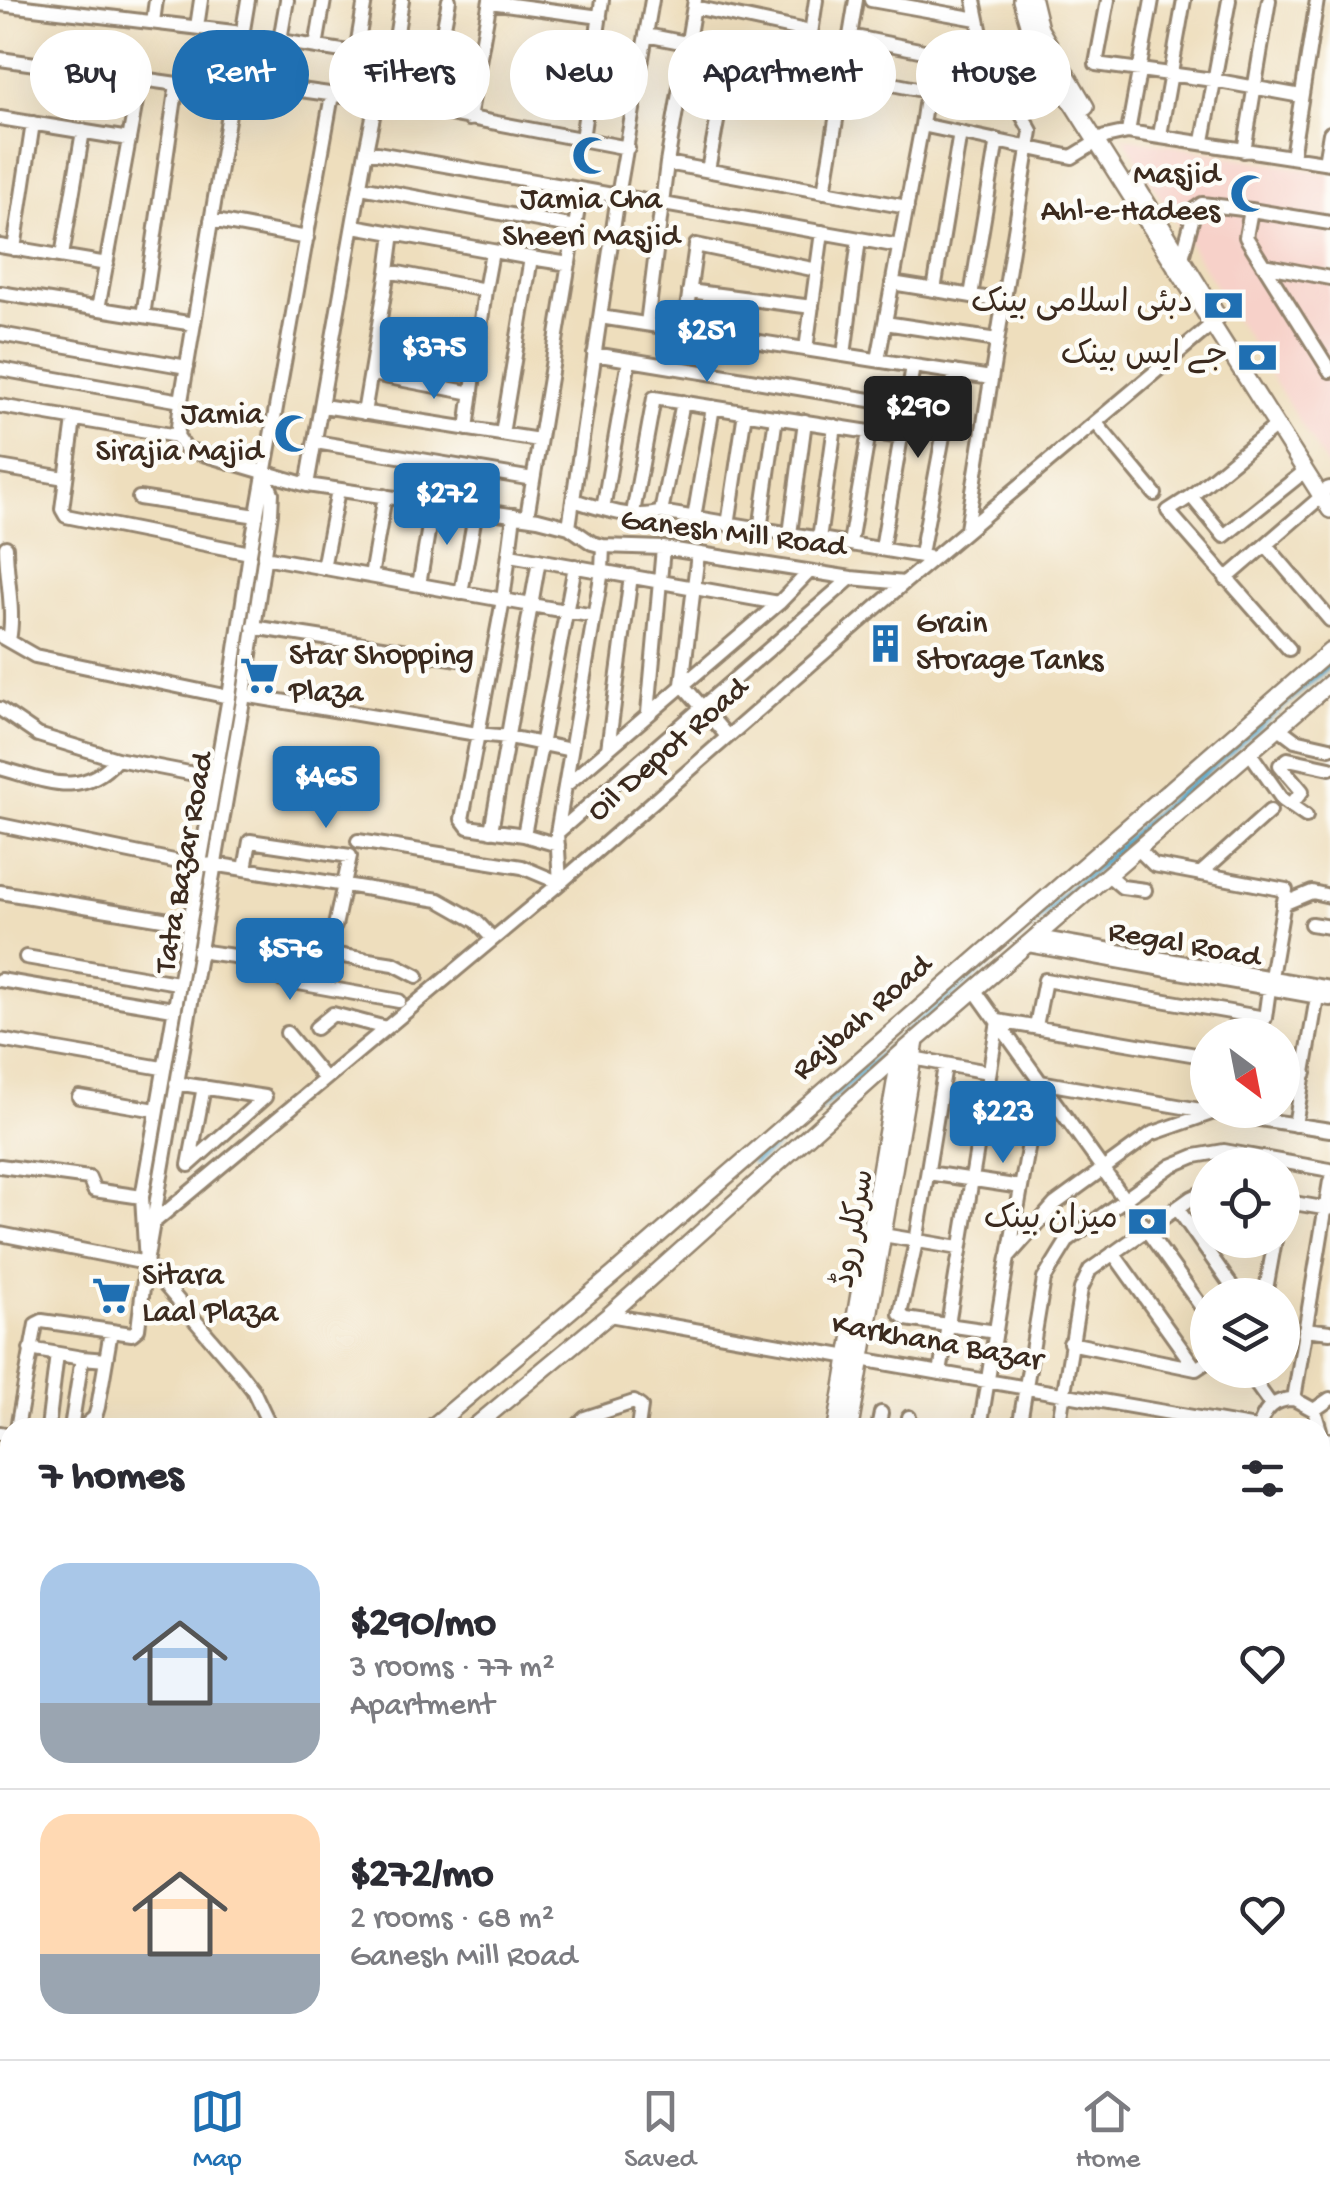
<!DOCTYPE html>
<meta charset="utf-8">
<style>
:root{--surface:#fff;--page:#f7f7f7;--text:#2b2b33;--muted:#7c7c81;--line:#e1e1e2;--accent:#1f6fb2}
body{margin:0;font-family:"Gochi Hand","Playpen Sans Arabic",sans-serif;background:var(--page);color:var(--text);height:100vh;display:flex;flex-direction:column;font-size:38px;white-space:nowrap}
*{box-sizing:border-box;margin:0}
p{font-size:32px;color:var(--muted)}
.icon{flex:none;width:55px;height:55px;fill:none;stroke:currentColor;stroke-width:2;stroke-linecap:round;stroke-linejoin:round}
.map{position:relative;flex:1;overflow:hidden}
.details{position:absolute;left:0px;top:1418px;width:1330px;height:642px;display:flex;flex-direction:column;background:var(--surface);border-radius:30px 30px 0 0;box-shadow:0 10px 40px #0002}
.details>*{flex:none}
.top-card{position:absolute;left:30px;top:30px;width:1270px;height:90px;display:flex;gap:20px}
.needle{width:65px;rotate:148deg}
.controls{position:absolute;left:1190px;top:1018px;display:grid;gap:20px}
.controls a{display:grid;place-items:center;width:110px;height:110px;border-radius:50%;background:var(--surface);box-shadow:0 10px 40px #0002;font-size:50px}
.price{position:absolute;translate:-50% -85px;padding:0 22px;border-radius:10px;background:var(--accent);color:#fff;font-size:32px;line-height:65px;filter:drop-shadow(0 2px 5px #0008)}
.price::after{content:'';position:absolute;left:50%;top:60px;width:30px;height:22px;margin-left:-15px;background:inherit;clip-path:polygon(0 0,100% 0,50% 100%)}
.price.on{background:#222;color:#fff}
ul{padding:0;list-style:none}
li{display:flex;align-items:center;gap:30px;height:250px;padding:0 40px}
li+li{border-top:2px solid var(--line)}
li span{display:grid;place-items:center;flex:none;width:280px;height:200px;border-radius:30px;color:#555}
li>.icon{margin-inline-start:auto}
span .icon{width:120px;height:120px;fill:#fffc;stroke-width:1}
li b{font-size:42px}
h2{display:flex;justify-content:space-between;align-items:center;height:120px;padding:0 40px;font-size:42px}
.pill{padding:0 35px;border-radius:45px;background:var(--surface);box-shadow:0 10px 40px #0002;font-size:35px;line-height:90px}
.pill.on{background:var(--accent);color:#fff}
.tab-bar{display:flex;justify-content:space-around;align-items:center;height:140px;border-top:2px solid var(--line);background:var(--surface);font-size:28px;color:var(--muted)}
.tab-bar a{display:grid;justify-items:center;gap:5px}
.tab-bar .on{color:var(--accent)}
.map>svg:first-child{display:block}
.built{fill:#f7d1c9}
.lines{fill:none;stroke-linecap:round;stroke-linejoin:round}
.canal{stroke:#4da5ca;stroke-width:9}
.minor-casing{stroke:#94846e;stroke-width:18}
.major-casing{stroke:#94846e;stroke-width:20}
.minor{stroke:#fff;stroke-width:12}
.major{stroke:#fff;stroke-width:15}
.labels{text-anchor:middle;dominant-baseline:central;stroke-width:9;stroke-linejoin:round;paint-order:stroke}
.poi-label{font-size:32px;fill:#3b2a1e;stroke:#fdfcf7;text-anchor:end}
.street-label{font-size:32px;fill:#3b2a1e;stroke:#fdfcf7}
</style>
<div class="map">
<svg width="1330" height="2059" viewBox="0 0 1330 2059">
<rect width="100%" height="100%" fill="#fdfcf7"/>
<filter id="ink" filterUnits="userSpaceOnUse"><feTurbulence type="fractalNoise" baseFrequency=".01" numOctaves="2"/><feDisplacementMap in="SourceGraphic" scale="20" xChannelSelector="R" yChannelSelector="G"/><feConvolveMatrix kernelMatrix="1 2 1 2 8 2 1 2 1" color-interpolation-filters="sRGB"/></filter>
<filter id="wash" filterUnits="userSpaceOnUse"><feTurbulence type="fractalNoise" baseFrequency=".0048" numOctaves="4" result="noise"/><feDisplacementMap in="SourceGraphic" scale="40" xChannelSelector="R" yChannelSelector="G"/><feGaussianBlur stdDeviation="2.25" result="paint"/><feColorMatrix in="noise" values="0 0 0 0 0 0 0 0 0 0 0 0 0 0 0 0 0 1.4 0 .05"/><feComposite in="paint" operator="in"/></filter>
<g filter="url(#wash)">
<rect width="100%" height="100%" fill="#eedebd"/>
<path class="built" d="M1123,137L1330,174V471Z"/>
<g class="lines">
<path class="canal" d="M754,1161L887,1051L1330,662"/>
</g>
</g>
<g filter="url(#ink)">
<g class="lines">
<defs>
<path id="minor" d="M248,0L181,401L177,436L186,449L307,485L538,519L569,527L592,543L603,546L663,548L851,578L904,583
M287,0L272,86L386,102L628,148
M871,0L977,19
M1108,0L1096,64L1213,80L1301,96
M490,2L600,17
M0,4L242,33
M694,7L811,32
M153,22L156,0
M197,27L201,0
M646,35L927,91L922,125
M850,36L993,65
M280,41L392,59
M316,47L324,0
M356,53L365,0
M0,59L177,84L234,81L272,86
M806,67L816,0
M927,91L1016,105
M386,102L402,0
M428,111L449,0
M0,118L129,139
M469,119L490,0
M1128,132L1152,0
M1160,135L1184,0
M582,139L602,0
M1203,141L1229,0
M366,151L376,102
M1244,151L1269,0
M1292,157L1317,0
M1325,162L1330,133
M667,163L907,207
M708,170L730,52
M361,187L575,227
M824,192L856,0
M211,220L307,238
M1330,223L1251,210L1246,237L1330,371
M354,226L531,258L502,434
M0,246L107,264
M14,249L33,123
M62,256L83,131
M531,258L569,264
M1182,258L1195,209L1202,204L1251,210
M1263,265L1330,278
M388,271L393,233
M892,283L1003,301
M485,290L492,252
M934,290L960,133
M689,291L812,307
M0,293L194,324
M971,296L997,140
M98,309L140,79
M143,316L177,84
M600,317L991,378
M885,323L997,340
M647,324L667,163L695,0
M684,330L696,245L817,270
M0,334L187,367
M806,349L822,232
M594,354L906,406
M844,355L859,239
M878,360L922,125L1072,157L1105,137L1128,132L1330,163
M0,369L181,401
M373,374L472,393
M0,406L177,436
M323,406L539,440
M364,413L388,271L485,290L467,429
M74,420L62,509L66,516L250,553
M1096,423L1155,494
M1276,426L1191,496L1224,536L1305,471
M316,442L533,479
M0,467L65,478
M307,485L366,151L899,246
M1327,489L1330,488
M1191,496L1168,511L1289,649
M139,498L257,516
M573,500C598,508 636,521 661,512L933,558
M603,509L629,360
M661,512L683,402
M633,513L654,398L901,437
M514,515L503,600L594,616
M527,517L581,190
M694,518L713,407
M728,525L745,412
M569,527L618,196L652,0
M967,529L1031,131L984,48L974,0
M760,530L776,417
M790,534L805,421
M819,539L835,426
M850,543L869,432
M1266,545L1330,620
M6,547C6,577 15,611 9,640
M882,548L913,366
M698,554L682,684L727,736
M921,554L955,372
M510,555L779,603
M264,557L503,600L462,819L468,827L524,835L558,845
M323,568L338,490
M371,576L385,496
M1226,579L1322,496
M419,585L433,503
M461,593L476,510
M253,627L459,659
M0,636L35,656L229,697
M244,695L477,734L509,737L571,750
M0,709L38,735L117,759
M648,713L663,548
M1279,728L1295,740L1330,748
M608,749L631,576
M1250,753L1283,800L1306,816
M0,768C45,780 81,800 117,759L215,778
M565,786L779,603L809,572
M1291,805L1302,791L1280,765L1288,759L1330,768
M0,825L198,866L213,864L439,900L476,921L493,939
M491,831L539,560
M557,833L851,578
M524,835L575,566
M358,841L522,867L560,883L557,833L602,571L603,546
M1139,850L1154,865L1286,890L1271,977
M245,869L250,841L350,856L335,926
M1200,874L1270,811
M1109,876L1122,887L1145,890
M0,892L187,923
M1283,904L1312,892L1330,896
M1311,924L1330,927
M1037,937L1330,988
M1028,945L1330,999
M198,951L284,963L282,980L399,1001
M26,957L177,983
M284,963L285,947L394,964L417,976
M0,980L173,1009
M976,992L1208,1316
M1036,1026L1045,980L1265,1018L1269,989
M316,1028L333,1014L386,1028
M287,1033L325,1079
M0,1040L162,1068
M907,1057L988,1072
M945,1066L916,1242L900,1314L906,1319L996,1332
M1282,1070L1305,1073
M176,1083L265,1097L189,1165L204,1087
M79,1097L156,1110
M1295,1125L1317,997
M0,1166L89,1178L94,1190L142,1197
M928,1173L1021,1187
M1282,1201L1329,1209
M1177,1208L1238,1295
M153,1223L560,883L904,583L1217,320
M0,1234L146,1263
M883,1235L959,1248
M1113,1253L1196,1369
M1009,1255L1040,1082L1212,1112
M146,1263L142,1197L229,697L250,553L332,95
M146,1263L239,1372L253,1390L271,1428
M1265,1295L1275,1240
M609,1315L1256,1428
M1305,1329L1330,1332
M1070,1343L1196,1369L1208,1361
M30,1349L82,1358
M1246,1370L1271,1405
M940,1373L998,1021L1208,1057
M1294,1399L1330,1181
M1314,1410L1330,1399
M17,1428L36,1324L42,1321L132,1334L138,1329L146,1263L244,695L271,513L272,493L265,476
M48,1428L57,1354
M71,1428L82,1358L106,1360
M82,1428L95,1417L98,1407L111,1331
M575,1428L585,1418L634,1402L641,1407L638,1428
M878,1428L881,1413
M907,1428L909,1417
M980,1428L1008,1257L1055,1204L1151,1134L1214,1112L1330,1130
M1019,1428L1044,1279L1068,1240L1171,1166L1195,1156L1224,1151L1330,1170
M1058,1428L1081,1289L1090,1270L1191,1198L1208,1190
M1259,1428C1264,1409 1274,1399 1294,1399L1314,1410L1320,1430
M0,1433L10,1435
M1320,1438L1330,1440
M1320,1471L1330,1486
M0,1497L10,1464
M1320,1535L1330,1529
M1320,1543L1330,1557
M1320,1666L1330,1668
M1320,1704L1330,1706
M1320,1744L1330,1746
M1320,1793L1330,1794
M1320,1825L1330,1826
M1320,1871L1330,1873
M649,2050L693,2057
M142,2059L144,2050
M570,2059L571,2050
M633,2059L634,2050
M976,2059L978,2050
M1174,2059L1176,2050
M1187,2059L1189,2050"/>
<path id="major" d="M1021,0L1032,37L1049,67L1330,510
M1033,0L1040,29L1086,107
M1134,182L1217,315
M431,1428L614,1274L1330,651
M473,1428L609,1315L900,1054L1330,683
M836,1428L900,1054
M850,1428L916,1041
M0,1586H10
M0,1606H10
M1320,1891L1330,1893
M0,1903L10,1894
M1320,1906L1330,1908
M0,1921L10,1911
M0,1972L10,1974
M0,1994L10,1991
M381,2050L438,2059
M484,2050L533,2059
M707,2059L717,2050
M738,2059L740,2050"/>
</defs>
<use href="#minor" class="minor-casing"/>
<use href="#major" class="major-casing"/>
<use href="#minor" class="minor"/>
<use href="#major" class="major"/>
</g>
</g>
<defs>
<symbol id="mosque-bare" viewBox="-9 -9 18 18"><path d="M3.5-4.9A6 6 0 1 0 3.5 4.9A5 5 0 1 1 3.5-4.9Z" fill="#1f6fb2" stroke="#fdfcf7" stroke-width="2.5" paint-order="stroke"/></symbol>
<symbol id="bank-bare" viewBox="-9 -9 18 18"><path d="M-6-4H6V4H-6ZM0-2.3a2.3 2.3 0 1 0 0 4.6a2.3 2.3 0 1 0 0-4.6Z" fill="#1f6fb2" stroke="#fdfcf7" stroke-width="2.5" paint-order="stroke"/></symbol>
<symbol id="building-bare" viewBox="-9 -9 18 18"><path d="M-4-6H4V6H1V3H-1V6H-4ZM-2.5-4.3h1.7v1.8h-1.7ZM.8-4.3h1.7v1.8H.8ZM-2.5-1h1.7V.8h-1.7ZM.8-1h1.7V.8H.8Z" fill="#1f6fb2" stroke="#fdfcf7" stroke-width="2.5" paint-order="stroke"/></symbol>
<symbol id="supermarket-bare" viewBox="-9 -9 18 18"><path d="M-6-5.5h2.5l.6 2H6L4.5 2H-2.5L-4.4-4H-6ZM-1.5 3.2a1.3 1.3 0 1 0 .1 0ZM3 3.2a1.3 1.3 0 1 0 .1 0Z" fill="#1f6fb2" stroke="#fdfcf7" stroke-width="2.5" paint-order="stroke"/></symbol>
</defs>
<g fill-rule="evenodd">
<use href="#mosque-bare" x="564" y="128" width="55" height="55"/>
<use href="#mosque-bare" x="1222" y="166" width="55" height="55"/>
<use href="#bank-bare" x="1196" y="278" width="55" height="55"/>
<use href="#bank-bare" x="1230" y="330" width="55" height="55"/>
<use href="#mosque-bare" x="266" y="406" width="55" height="55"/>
<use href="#building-bare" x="858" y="616" width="55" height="55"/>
<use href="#supermarket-bare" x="232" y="648" width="55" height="55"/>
<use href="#bank-bare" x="1120" y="1194" width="55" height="55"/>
<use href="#supermarket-bare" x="84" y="1268" width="55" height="55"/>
</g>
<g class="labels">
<g class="poi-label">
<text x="1220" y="176">Masjid<tspan x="1220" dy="37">Ahl-e-Hadees</tspan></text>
<text x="591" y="201" text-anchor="middle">Jamia Cha<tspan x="591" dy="37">Sheeri Masjid</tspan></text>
<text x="1193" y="305">دبئی اسلامی بینک</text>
<text x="1228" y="357">جے ایس بینک</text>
<text x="263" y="416">Jamia<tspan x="263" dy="37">Sirajia Majid</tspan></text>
<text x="916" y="625" text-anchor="start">Grain<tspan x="916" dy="37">Storage Tanks</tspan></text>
<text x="289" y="657" text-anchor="start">Star Shopping<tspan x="289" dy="37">Plaza</tspan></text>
<text x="1118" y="1221">میزان بینک</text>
<text x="142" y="1277" text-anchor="start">Sitara<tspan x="142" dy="37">Laal Plaza</tspan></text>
</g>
<g class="street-label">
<text transform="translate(733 535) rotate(7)">Ganesh Mill Road</text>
<text transform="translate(669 751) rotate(-41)">Oil Depot Road</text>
<text transform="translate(186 863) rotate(-80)">Tata Bazar Road</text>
<text transform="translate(1184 946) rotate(10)">Regal Road</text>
<text transform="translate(863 1019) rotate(-41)">Rajbah Road</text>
<text transform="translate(856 1229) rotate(-80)">سرکلر روڈ</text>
<text transform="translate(937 1344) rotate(10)">Karkhana Bazar</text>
</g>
</g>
</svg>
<div class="controls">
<a><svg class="needle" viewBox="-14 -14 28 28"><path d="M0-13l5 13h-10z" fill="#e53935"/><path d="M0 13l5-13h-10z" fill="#7c7c81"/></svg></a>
<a><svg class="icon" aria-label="locate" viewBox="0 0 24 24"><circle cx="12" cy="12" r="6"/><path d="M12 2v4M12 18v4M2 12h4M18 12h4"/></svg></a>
<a><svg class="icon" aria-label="layers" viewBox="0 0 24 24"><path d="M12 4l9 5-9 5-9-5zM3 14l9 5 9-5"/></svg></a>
</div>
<b class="price" style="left:707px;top:385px">$251</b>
<b class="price" style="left:434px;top:402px">$375</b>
<b class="price on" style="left:918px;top:461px">$290</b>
<b class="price" style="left:447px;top:548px">$272</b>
<b class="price" style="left:326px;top:831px">$465</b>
<b class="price" style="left:290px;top:1003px">$576</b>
<b class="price" style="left:1003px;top:1166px">$223</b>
<div class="top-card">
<a class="pill">Buy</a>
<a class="pill on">Rent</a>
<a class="pill">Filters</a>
<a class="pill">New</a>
<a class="pill">Apartment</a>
<a class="pill">House</a>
</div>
<section class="details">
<h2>7 homes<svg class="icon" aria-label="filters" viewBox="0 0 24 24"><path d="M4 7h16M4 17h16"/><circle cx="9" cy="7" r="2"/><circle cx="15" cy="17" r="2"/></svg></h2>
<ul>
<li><span style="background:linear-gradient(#a9c7e8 70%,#9aa5b1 0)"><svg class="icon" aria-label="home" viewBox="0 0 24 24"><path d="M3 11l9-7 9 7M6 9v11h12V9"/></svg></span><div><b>$290/mo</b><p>3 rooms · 77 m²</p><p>Apartment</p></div><svg class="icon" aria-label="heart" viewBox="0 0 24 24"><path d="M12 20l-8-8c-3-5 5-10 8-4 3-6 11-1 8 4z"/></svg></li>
<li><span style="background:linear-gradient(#ffd9b3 70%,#9aa5b1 0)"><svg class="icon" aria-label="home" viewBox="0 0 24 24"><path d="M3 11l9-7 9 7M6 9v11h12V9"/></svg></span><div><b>$272/mo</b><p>2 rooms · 68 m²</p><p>Ganesh Mill Road</p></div><svg class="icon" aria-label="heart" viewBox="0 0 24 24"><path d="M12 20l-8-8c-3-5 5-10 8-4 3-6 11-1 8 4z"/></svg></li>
</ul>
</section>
</div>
<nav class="tab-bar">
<a class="on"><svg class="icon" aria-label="map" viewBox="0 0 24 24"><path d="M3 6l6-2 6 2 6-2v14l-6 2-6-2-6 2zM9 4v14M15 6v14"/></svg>Map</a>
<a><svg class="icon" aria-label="saved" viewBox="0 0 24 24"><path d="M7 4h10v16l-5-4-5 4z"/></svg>Saved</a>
<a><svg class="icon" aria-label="home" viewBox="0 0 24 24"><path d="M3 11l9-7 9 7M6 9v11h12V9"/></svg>Home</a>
</nav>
